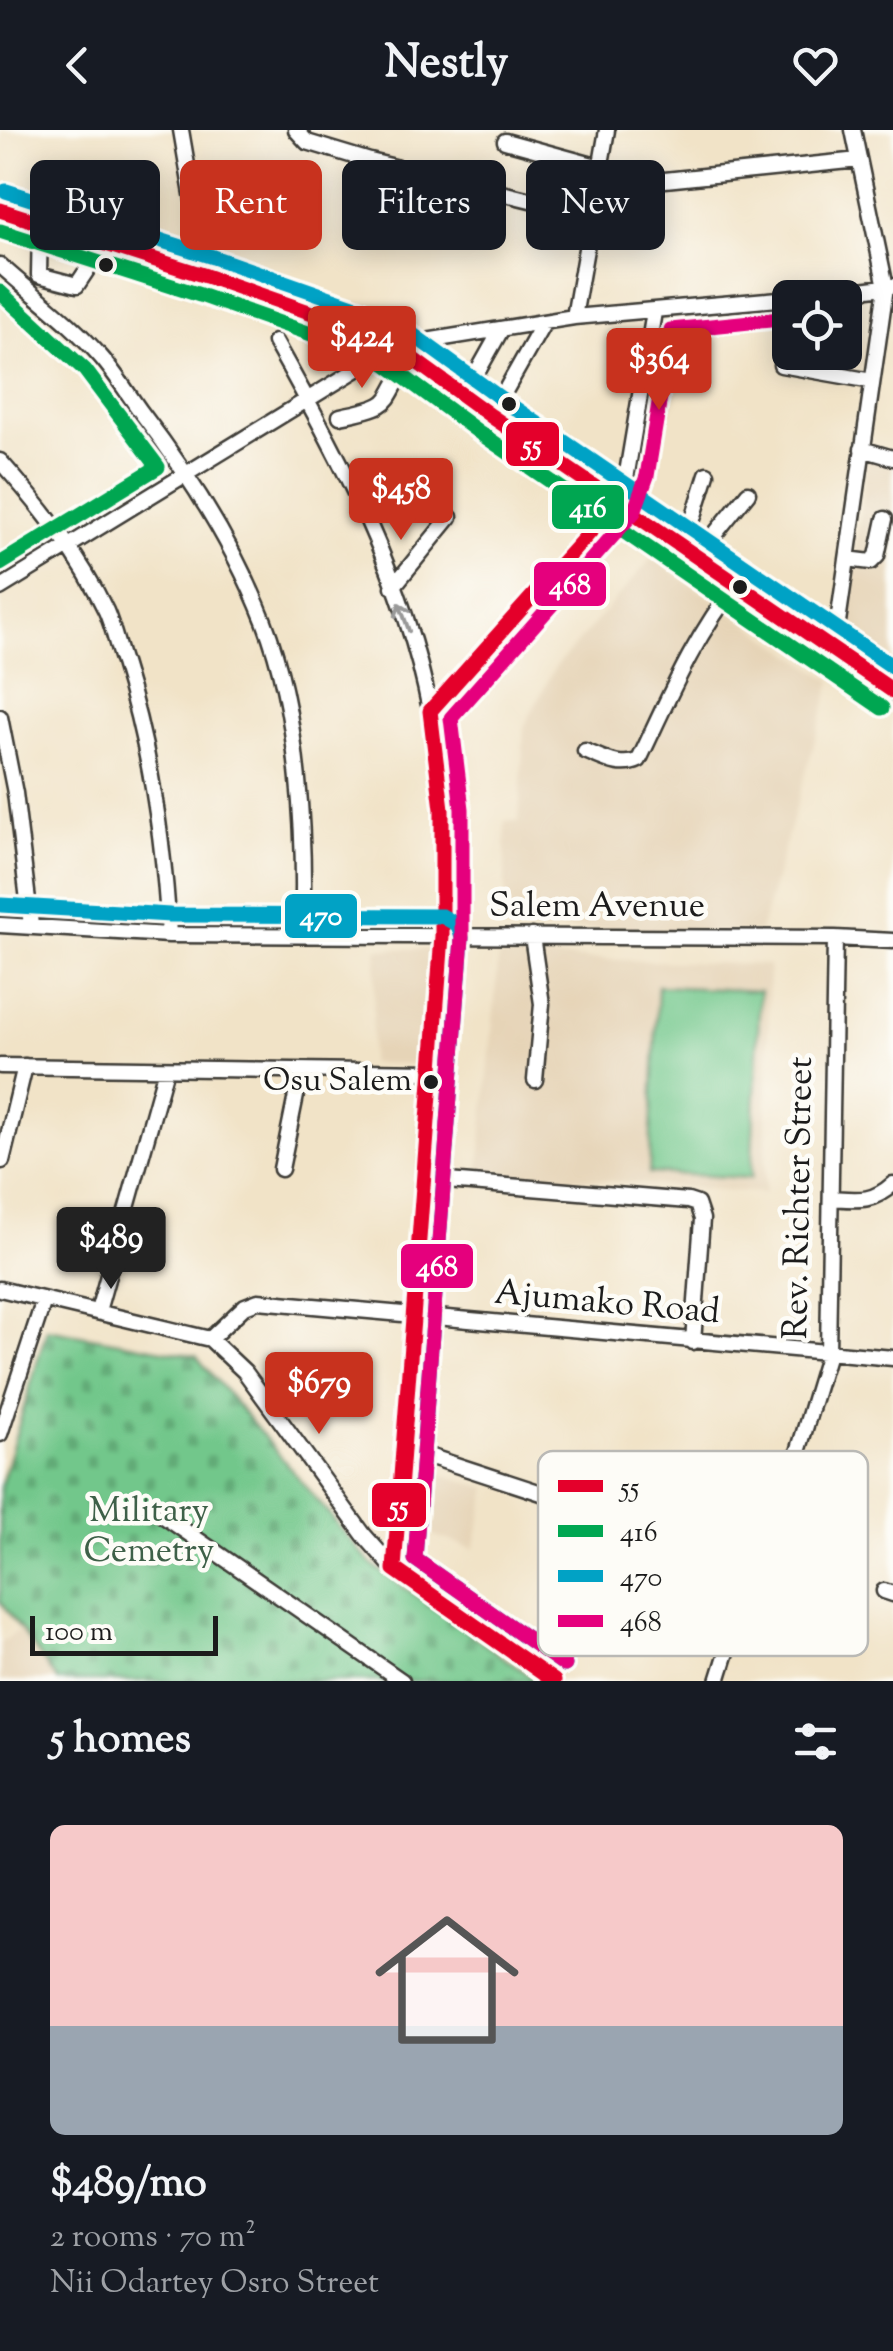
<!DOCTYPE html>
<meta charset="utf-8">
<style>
:root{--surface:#171b24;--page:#242831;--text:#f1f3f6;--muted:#9ea1a6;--accent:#c8321e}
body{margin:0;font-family:"Sorts Mill Goudy",serif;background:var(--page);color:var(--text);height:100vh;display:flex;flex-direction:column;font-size:38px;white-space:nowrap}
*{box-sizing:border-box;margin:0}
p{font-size:32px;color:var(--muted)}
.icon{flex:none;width:55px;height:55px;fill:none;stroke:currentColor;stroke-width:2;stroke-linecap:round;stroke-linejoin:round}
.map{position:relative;height:1551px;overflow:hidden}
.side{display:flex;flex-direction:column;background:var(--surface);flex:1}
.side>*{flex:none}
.banner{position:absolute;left:30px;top:30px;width:835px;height:90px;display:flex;gap:20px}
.buttons{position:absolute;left:772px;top:150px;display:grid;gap:20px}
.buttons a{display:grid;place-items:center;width:90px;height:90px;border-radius:15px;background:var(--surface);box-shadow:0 5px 25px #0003;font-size:50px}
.scale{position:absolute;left:30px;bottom:25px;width:188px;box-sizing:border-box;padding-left:10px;border:5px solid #1c1c1c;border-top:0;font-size:28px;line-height:35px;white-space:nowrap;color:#1c1c1c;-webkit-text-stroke:8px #fdfcf7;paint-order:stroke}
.price{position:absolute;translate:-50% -85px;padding:0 22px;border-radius:10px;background:var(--accent);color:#fff;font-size:32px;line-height:65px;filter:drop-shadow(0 2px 5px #0008)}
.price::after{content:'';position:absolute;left:50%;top:60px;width:30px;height:22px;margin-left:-15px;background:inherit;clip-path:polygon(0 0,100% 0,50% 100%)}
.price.active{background:#222;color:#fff}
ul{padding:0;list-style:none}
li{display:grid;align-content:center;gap:20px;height:530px;padding:0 50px}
li span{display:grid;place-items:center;height:310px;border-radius:15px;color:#555}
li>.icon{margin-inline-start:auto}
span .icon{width:180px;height:180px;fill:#fffc;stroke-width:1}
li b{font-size:42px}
h2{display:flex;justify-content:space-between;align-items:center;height:120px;padding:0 50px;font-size:42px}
.pill{padding:0 35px;border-radius:15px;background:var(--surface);box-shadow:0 5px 25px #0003;font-size:35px;line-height:90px}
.pill.active{background:var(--accent);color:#fff}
header{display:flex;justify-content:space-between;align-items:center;height:130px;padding:0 50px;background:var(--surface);font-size:45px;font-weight:700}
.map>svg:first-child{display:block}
.built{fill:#e6d4b7}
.cemetery{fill:url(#cemetery-stones);stroke:#477254;stroke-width:2.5}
.pitch{fill:#72c78b;stroke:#477254;stroke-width:2.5}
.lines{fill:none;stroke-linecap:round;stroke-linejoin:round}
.minor-tunnel{stroke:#c6bba5;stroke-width:14;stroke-dasharray:14 7;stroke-linecap:butt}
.minor-casing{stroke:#3c3a36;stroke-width:19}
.major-casing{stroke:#3c3a36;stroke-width:22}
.minor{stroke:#fff;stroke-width:14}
.major{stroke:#fff;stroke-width:18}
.bus-1-casing{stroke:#fdfcf7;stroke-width:22}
.bus-2-casing{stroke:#fdfcf7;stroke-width:22}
.bus-3-casing{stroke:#fdfcf7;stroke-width:22}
.bus-4-casing{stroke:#fdfcf7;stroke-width:22}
.bus-1{stroke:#e4002b;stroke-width:15}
.bus-2{stroke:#00a651;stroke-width:15}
.bus-3{stroke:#01a2c5;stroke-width:15}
.bus-4{stroke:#e5007d;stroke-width:15}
.oneway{stroke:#999}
.bus-dot{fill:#1c1c1c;stroke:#fdfcf7;stroke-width:4}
.labels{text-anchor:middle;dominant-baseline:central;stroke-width:9;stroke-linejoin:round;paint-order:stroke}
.bus-label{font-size:32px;fill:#1c1c1c;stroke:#fdfcf7;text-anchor:end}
.street-label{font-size:35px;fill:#1c1c1c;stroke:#fdfcf7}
.park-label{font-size:35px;fill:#3e6048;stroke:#fdfcf7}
.key{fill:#fdfcf7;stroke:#bab9b5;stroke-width:2.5}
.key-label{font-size:28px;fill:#1c1c1c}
.line-badge{stroke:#fdfcf7;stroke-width:4}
.badge-label{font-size:28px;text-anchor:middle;font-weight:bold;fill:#fff}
</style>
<header><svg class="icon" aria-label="back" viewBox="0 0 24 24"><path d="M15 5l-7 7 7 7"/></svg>Nestly<svg class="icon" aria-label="heart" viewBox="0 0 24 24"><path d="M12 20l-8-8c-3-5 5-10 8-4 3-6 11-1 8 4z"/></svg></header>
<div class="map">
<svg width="893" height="1551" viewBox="0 0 893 1551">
<defs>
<pattern id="cemetery-stones" width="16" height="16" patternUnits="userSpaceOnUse" patternTransform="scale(2.5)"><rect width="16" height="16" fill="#72c78b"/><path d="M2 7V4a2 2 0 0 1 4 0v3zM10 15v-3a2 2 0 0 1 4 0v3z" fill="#62aa77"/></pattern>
</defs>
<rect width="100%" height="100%" fill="#fdfcf7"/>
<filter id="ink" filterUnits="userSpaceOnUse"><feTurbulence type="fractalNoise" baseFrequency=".01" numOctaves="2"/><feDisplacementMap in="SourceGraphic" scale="20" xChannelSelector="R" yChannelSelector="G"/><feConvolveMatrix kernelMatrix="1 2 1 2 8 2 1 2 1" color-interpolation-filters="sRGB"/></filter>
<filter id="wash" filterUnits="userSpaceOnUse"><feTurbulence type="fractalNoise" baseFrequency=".0048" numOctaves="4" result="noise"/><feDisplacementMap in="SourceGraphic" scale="40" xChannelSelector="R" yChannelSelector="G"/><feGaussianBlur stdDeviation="2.25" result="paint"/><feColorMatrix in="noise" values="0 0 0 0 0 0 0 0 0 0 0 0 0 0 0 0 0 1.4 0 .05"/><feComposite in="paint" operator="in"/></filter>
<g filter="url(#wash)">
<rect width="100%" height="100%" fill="#f1e3c7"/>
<path class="built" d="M868,323L893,332V529L846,497Z
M652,428L832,551L760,802L505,798V691L519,692L524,597L554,539Z
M377,819H430L423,934L370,933Z
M499,826L769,835L765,1063L479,1041Z
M425,1340L488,1358L474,1419L415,1399L417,1348Z
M20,1499L58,1551H0V1514Z"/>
<path class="cemetery" d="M47,1199L196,1226L370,1433L537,1551H58L0,1471V1358Z"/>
<path class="pitch" d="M658,856L760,861L751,1048L649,1043Z"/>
</g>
<g filter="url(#ink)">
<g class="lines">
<path class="minor-tunnel" d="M87,140L93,123"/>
<defs>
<path id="minor" d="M181,0L206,146
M296,0L307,12L370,31L592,85
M505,11L600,37
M597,57L859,30
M40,93L39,145L77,155L87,140
M0,135C33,165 72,193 101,227C116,244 128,264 141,282C190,346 234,415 264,491C299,581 306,709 302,805
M797,168L892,156
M574,187L607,0
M275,212C340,327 405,449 430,580C456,716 438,858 428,995C416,1143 406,1291 394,1439
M781,235L872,251
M464,266L501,200
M340,286C400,274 380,274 411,229
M491,286L543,194
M862,319L893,328
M0,331C41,377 80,426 106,481C113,497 117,516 123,533C151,621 164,713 169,805
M684,418L707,344
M697,426L748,363
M847,429L871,432L877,426L885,389
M393,457L450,387
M0,458L395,216L574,187L790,168
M834,520L886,157L853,0
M430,581L617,372L627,343L654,182
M0,587L15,663L31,795
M585,621C603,628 621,639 639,630C669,567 693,509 737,453
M0,795L169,805L835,808L893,811
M532,806L542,874L535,950
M0,936L432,942
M2,1031L25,936
M281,1039L301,941
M423,1049L688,1071L697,1074L702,1089L693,1212
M831,1068C858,1070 872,1073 893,1054
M0,1159L210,1209L245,1242L364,1405L394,1439L554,1551
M98,1181L166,939
M210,1209L245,1176L258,1171L893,1228
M0,1304L44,1170
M404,1318L755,1433
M162,1385L402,1551
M884,1461L893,1464
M718,1551L755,1433L795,1332L828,1223L835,808"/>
<path id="major" d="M0,80L206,146L355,198L395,216L491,286L893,561"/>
</defs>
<use href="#minor" class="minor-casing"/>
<use href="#major" class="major-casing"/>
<use href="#minor" class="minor"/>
<use href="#major" class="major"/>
<defs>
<path id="bus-1" d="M0,80L206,146L355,198L395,216L491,286L893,561
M554,1551L394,1439L442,806V679L430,581L617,372"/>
<path id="bus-2" d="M0,101L200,165L348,217L385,233L480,303L882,578
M0,162L85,240L158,337L0,434"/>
<path id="bus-3" d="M6,61L213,127L362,179L405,199L503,270L893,537
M1,775L170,785L442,786L458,795L462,808L415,1429L565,1535"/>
<path id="bus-4" d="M565,1535L415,1429L462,808V679L451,588L634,382L647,346L671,200L790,188"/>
</defs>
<use href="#bus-1" class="bus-1-casing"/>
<use href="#bus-2" class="bus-2-casing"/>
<use href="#bus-3" class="bus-3-casing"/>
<use href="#bus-4" class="bus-4-casing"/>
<use href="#bus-1" class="bus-1"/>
<use href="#bus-2" class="bus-2"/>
<use href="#bus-3" class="bus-3"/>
<use href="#bus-4" class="bus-4"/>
</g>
<defs><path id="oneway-shaft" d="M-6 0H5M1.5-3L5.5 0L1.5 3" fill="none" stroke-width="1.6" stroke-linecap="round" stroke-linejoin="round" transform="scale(2.5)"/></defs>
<use class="oneway" href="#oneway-shaft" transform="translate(404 487) rotate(-110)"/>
</g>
<g class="bus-dot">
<circle cx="106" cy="135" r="9"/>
<circle cx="509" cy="274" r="9"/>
<circle cx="740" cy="457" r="9"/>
<circle cx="431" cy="952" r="9"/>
</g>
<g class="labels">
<g class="bus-label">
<text x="412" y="952">Osu Salem</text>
</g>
<g class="street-label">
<text x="597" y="777">Salem Avenue</text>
<text transform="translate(800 1068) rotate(-89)">Rev. Richter Street</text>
<text transform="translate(607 1174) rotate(5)">Ajumako Road</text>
</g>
<g class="park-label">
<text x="149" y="1382">Military<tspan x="149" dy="40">Cemetry</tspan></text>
</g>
</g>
<rect x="538" y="1321" width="330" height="205" rx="15" class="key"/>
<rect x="558" y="1350" width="45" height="12" fill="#e4002b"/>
<rect x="558" y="1395" width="45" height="12" fill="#00a651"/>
<rect x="558" y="1440" width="45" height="12" fill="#01a2c5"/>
<rect x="558" y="1485" width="45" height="12" fill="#e5007d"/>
<g class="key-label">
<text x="620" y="1366">55</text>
<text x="620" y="1411">416</text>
<text x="620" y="1456">470</text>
<text x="620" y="1501">468</text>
</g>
<g class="line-badge">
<rect x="504" y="290" width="57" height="48" rx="10" fill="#e4002b"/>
<rect x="550" y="353" width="76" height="48" rx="10" fill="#00a651"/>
<rect x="532" y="430" width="76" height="48" rx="10" fill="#e5007d"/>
<rect x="283" y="762" width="76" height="48" rx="10" fill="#01a2c5"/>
<rect x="399" y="1112" width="76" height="48" rx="10" fill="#e5007d"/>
<rect x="370" y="1351" width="58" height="48" rx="10" fill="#e4002b"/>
</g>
<g class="badge-label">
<text x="532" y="324">55</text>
<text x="588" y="387">416</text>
<text x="570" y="464">468</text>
<text x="321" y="795">470</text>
<text x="437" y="1146">468</text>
<text x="399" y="1385">55</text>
</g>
</svg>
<div class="buttons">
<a><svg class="icon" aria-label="locate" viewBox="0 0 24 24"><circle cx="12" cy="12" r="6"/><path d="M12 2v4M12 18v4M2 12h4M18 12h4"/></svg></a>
</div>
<div class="scale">100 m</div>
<b class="price" style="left:362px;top:261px">$424</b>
<b class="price" style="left:659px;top:283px">$364</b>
<b class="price" style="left:401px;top:413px">$458</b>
<b class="price active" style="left:111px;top:1162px">$489</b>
<b class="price" style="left:319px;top:1307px">$679</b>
<div class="banner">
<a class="pill">Buy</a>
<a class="pill active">Rent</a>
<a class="pill">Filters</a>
<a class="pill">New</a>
</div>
</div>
<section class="side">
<h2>5 homes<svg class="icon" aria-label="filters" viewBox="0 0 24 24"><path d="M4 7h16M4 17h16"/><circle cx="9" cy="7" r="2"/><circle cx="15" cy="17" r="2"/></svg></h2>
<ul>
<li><span style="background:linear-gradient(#f6c9c9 65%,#9aa5b1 0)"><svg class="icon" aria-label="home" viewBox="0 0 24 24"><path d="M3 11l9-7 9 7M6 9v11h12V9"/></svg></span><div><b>$489/mo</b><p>2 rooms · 70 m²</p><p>Nii Odartey Osro Street</p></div></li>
</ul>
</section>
